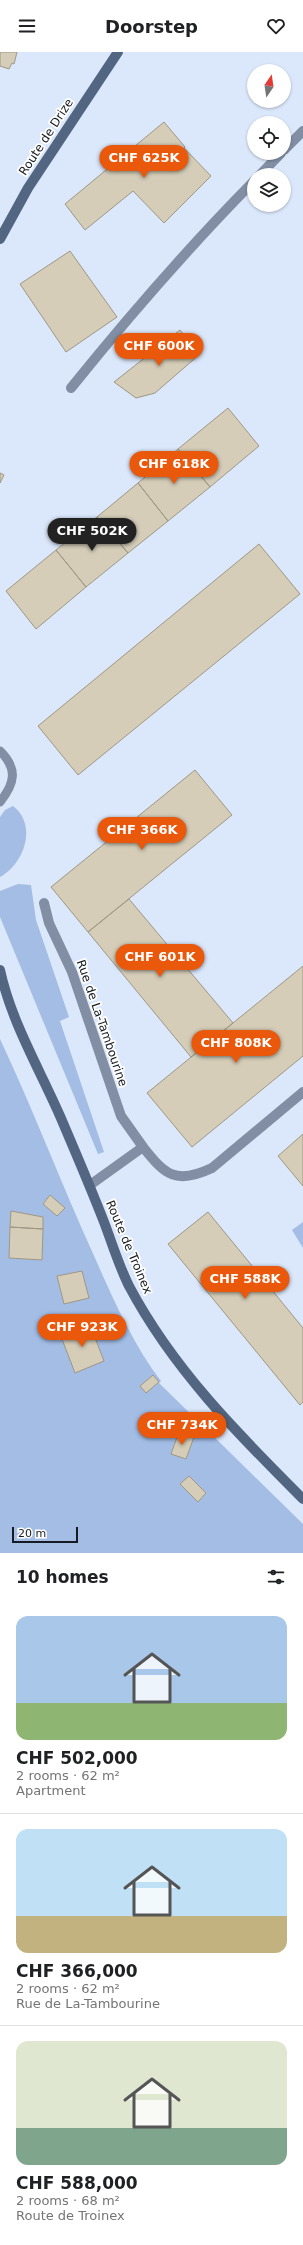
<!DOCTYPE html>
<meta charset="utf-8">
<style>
:root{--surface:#fff;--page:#f6f6f6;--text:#202124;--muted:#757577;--line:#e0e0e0;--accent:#ea580c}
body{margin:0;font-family:"DejaVu Sans",sans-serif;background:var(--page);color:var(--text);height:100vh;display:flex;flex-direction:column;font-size:15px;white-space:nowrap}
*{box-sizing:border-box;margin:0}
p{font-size:13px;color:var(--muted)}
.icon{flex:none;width:22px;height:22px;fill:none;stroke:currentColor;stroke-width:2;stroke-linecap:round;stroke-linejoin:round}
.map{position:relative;height:1501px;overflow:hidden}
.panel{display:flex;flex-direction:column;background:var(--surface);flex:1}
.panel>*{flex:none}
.needle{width:26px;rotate:13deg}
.tools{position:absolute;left:247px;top:12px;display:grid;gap:8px}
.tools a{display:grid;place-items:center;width:44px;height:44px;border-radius:50%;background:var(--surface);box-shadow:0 1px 3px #0004;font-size:20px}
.scale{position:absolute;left:12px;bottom:10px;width:66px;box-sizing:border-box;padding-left:4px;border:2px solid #161b21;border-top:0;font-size:11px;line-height:14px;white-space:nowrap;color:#161b21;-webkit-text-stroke:3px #fff;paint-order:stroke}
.price{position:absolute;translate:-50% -34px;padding:0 9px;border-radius:14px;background:var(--accent);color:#fff;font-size:13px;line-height:26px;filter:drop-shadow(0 1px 2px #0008)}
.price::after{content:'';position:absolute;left:50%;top:24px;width:12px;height:9px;margin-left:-6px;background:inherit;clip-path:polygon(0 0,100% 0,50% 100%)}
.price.active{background:#222;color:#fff}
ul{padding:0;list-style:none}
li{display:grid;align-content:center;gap:8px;height:212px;padding:0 16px}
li+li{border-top:1px solid var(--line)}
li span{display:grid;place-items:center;height:124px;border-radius:12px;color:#555}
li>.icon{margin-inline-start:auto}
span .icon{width:72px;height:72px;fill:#fffc;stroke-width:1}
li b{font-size:17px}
h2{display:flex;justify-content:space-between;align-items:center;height:48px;padding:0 16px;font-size:17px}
header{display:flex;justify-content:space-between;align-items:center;height:52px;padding:0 16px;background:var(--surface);font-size:18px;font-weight:600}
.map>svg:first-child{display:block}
.green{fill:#a3bde5}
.building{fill:#d5cdb8;stroke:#9f9783}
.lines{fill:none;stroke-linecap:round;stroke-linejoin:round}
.lane{stroke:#818ea3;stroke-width:9}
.street{stroke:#818ea3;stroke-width:10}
.secondary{stroke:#526581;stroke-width:10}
.labels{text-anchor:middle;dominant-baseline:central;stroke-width:3.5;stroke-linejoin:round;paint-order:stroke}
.street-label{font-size:12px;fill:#161b21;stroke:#fff}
</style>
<header><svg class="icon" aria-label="menu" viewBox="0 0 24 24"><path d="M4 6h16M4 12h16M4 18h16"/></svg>Doorstep<svg class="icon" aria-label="heart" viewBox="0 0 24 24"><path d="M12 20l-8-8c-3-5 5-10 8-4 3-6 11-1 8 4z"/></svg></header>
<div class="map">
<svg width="303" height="1501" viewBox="0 0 303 1501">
<rect width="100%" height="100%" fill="#dbe7fa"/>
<path class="green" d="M13,754C38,773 24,812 0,825V765L5,758Z
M18,832L31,833L36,868L69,965L60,969L104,1100L98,1102L0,865V839Z
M0,987C34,1059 62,1134 95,1206C113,1247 134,1294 161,1329L159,1331L303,1472V1501H0Z
M303,1170V1196L292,1178Z"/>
<path class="building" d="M0,0H17L14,12L12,11L9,17L0,14Z
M164,70L185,95L184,96L211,124L164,171L133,139L85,178L65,152Z
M70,199L117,265L66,300L20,232Z
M180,278L200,302L155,341L136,346L114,330Z
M228,356L259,394L210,435L178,397Z
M178,397L210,435L168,469L138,431Z
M0,421L4,423L0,431Z
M138,431L168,469L128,501L97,465Z
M97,465L128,501L86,535L56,498Z
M259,492L300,542L78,723L38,674Z
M56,498L86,535L36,577L6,539Z
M195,718L232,763L88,880L51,835Z
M129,847L233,971L191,1005L88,880Z
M303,914V1004L192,1095L147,1041Z
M303,1082V1134L278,1104Z
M50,1143L65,1156L57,1164L43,1152Z
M11,1159L43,1165V1177L10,1175Z
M208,1160L303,1276V1350L300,1353L168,1192Z
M10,1175L43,1177L42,1208L9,1206Z
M82,1219L89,1246L64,1252L57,1224Z
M89,1270L104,1309L75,1321L60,1282Z
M153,1323L159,1330L146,1341L140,1334Z
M179,1380L194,1385L186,1407L171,1402Z
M189,1424L206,1441L198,1450L180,1432Z"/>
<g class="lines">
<path class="lane" d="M0,699C18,717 15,731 0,750"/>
<path class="street" d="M284,98L303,79
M260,123L281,101
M71,336C129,264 189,195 254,129
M44,851L49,871L72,920L121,1064L143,1095
M90,1133L143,1095C165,1123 176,1133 212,1116L303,1040"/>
<path class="secondary" d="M0,187L28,136L118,0
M0,918C11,969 39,1016 60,1064C75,1099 90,1134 104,1170C112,1191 119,1214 129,1234C173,1317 237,1381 303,1447"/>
</g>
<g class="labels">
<g class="street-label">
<text transform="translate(46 85) rotate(-57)">Route de Drize</text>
<text transform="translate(102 971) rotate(71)">Rue de La-Tambourine</text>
<text transform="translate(129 1195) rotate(67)">Route de Troinex</text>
</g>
</g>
</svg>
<div class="tools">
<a><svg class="needle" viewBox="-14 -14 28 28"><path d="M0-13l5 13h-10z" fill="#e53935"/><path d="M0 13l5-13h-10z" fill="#757577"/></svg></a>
<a><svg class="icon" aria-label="locate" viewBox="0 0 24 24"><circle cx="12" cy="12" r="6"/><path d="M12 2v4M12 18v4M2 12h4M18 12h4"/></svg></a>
<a><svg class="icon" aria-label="layers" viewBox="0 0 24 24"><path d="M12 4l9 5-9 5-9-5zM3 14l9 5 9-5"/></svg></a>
</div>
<div class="scale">20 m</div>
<b class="price" style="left:144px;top:127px">CHF 625K</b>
<b class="price" style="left:159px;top:315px">CHF 600K</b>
<b class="price" style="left:174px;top:433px">CHF 618K</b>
<b class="price active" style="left:92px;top:500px">CHF 502K</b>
<b class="price" style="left:142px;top:799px">CHF 366K</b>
<b class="price" style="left:160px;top:926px">CHF 601K</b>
<b class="price" style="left:236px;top:1012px">CHF 808K</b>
<b class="price" style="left:245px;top:1248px">CHF 588K</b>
<b class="price" style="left:82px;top:1296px">CHF 923K</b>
<b class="price" style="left:182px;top:1394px">CHF 734K</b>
</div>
<section class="panel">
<h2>10 homes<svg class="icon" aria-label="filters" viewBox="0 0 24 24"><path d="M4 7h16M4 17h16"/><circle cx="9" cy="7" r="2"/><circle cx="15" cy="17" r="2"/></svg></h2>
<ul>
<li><span style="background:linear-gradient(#a9c7e8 70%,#8fb573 0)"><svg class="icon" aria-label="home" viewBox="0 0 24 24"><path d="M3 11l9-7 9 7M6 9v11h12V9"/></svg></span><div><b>CHF 502,000</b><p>2 rooms · 62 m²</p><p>Apartment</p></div></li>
<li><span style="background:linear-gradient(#bfe0f5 70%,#c2b280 0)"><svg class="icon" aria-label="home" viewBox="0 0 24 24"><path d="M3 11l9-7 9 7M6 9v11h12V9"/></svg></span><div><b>CHF 366,000</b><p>2 rooms · 62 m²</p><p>Rue de La-Tambourine</p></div></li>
<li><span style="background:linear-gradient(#dfe7d0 70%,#7fa58c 0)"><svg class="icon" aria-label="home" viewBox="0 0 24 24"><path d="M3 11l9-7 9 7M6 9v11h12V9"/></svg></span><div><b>CHF 588,000</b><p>2 rooms · 68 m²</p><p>Route de Troinex</p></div></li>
</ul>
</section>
